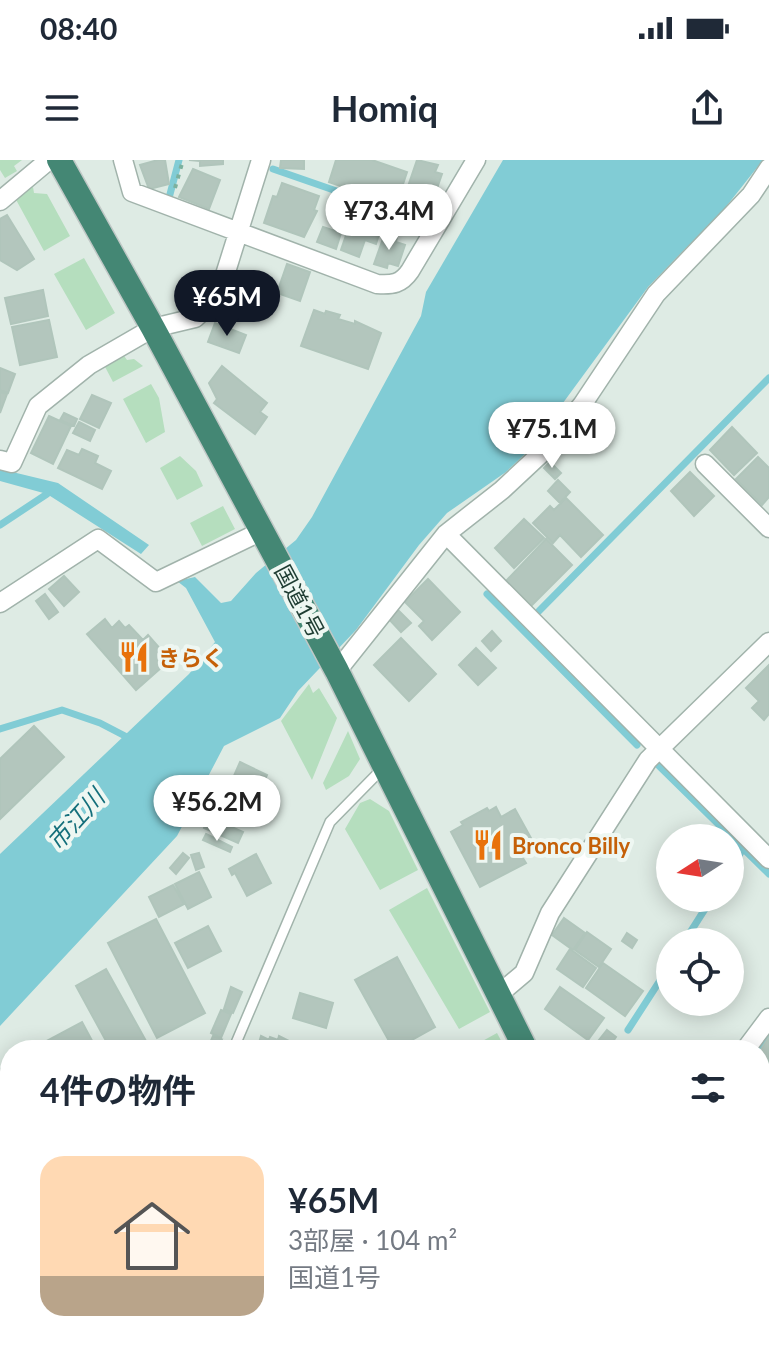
<!DOCTYPE html>
<html lang="ja">
<meta charset="utf-8">
<style>
:root{--surface:#fff;--page:#f6f6f7;--text:#1f2937;--muted:#747a83;--line:#e0e1e3;--accent:#111827}
body{margin:0;font-family:Lato,"Noto Sans JP",sans-serif;background:var(--page);color:var(--text);height:100vh;display:flex;flex-direction:column;font-size:30px;white-space:nowrap}
*{box-sizing:border-box;margin:0}
p{font-size:26px;color:var(--muted)}
.icon{flex:none;width:44px;height:44px;fill:none;stroke:currentColor;stroke-width:2;stroke-linecap:round;stroke-linejoin:round}
.map{position:relative;flex:1;overflow:hidden}
.drawer{position:absolute;left:0px;top:880px;width:770px;height:312px;display:flex;flex-direction:column;background:var(--surface);border-radius:32px 32px 0 0;box-shadow:0 4px 20px #0003}
.drawer>*{flex:none}
.needle{width:52px;rotate:258deg}
.buttons{position:absolute;left:656px;top:664px;display:grid;gap:16px}
.buttons a{display:grid;place-items:center;width:88px;height:88px;border-radius:50%;background:var(--surface);box-shadow:0 4px 20px #0003;font-size:40px}
.price{position:absolute;translate:-50% -68px;padding:0 18px;border-radius:28px;background:#fff;color:#222;font-size:26px;line-height:52px;filter:drop-shadow(0 2px 4px #0008)}
.price::after{content:'';position:absolute;left:50%;top:48px;width:24px;height:18px;margin-left:-12px;background:inherit;clip-path:polygon(0 0,100% 0,50% 100%)}
.price.current{background:var(--accent);color:#fff}
ul{padding:0;list-style:none}
li{display:flex;align-items:center;gap:24px;height:200px;padding:0 40px}
li+li{border-top:2px solid var(--line)}
li span{display:grid;place-items:center;flex:none;width:224px;height:160px;border-radius:24px;color:#555}
li>.icon{margin-inline-start:auto}
span .icon{width:96px;height:96px;fill:#fffc;stroke-width:1}
li b{font-size:34px}
h2{display:flex;justify-content:space-between;align-items:center;height:96px;padding:0 40px;font-size:34px}
.status{display:flex;justify-content:space-between;align-items:center;height:56px;padding:0 40px;background:var(--surface);direction:ltr}
.status svg{height:22px;fill:currentColor}
header{display:flex;justify-content:space-between;align-items:center;height:104px;padding:0 40px;background:var(--surface);font-size:36px;font-weight:700}
.map>svg:first-child{display:block}
.green{fill:#b5debe}
.water{fill:#81ccd5}
.lines{fill:none;stroke-linecap:round;stroke-linejoin:round}
.stream{stroke:#81ccd5;stroke-width:7}
.building{fill:#b3c6bd;stroke:#b0c5bb;stroke-width:2}
.service-casing{stroke:#a1b3ab;stroke-width:12}
.minor-casing{stroke:#a1b3ab;stroke-width:21}
.trunk-casing{stroke:#c0c8c6;stroke-width:27}
.path{stroke:#7cb19e;stroke-width:4;stroke-dasharray:4 6;stroke-linecap:butt}
.service{stroke:#fff;stroke-width:9}
.minor{stroke:#fff;stroke-width:18}
.trunk{stroke:#448774;stroke-width:24}
.rail{stroke:#58786e;stroke-width:6;stroke-dasharray:16 8;stroke-linecap:butt}
.labels{text-anchor:middle;dominant-baseline:central;stroke-width:8;stroke-linejoin:round;paint-order:stroke}
.street-label{font-size:22px;fill:#1e3c32;stroke:#eef7f2}
.food-label{font-size:22px;font-weight:bold;fill:#c56008;stroke:#eef7f2;text-anchor:start}
.water-label{font-size:24px;font-style:italic;fill:#146f7b;stroke:#eef7f2}
</style>
<div class="status"><b>08:40</b><svg viewBox="0 0 49 12"><path d="M0 12V9h3v3zM5 12V6h3v6zM10 12V3h3v9zM15 12V0h3v12zM26 1h20v11H26zM47 4h2v5h-2z"/></svg></div>
<header><svg class="icon" aria-label="menu" viewBox="0 0 24 24"><path d="M4 6h16M4 12h16M4 18h16"/></svg>Homiq<svg class="icon" aria-label="share" viewBox="0 0 24 24"><path d="M12 15V3M7 8l5-5 5 5M5 13v7h14v-7"/></svg></header>
<div class="map">
<svg width="769" height="1192" viewBox="0 0 769 1192">
<rect width="100%" height="100%" fill="#deebe4"/>
<path class="green" d="M0,0H22L14,6L17,11L5,18L0,10Z
M33,27L34,33L47,34L70,76L44,91L14,36Z
M84,98L115,153L86,170L54,114Z
M122,193L127,200L134,199L143,206L113,222L103,203Z
M151,224L159,238L165,272L146,283L123,239Z
M180,296L196,311L203,326L177,340L160,308Z
M223,346L235,369L202,386L190,363Z
M309,524L313,533L319,528L337,558L312,620L281,561Z
M348,571L360,599L349,616L326,630L323,623Z
M370,639L389,651L418,710L380,730L345,669L360,643Z
M427,728L490,852L459,869L389,750Z
M497,873L506,890H469L468,889Z
M641,1182H656L661,1192H629L627,1188Z"/>
<path class="water" d="M503,0H763L725,48L648,127L527,292L506,312L447,353L419,385L356,470L298,531L280,558L224,586L177,676L0,866V694L189,514L215,482L186,428L177,421L195,417L221,443L231,441L256,413L296,380L312,357L421,156L426,132Z
M0,309L58,323L149,385L141,394L47,334L0,321Z"/>
<g class="lines">
<path class="stream" d="M273,9L423,61
M169,38L179,0
M0,365L47,334
M487,434L637,585
M539,451L769,218
M0,569L62,550L100,563L125,576
M657,604L769,714
M730,710L743,689
M684,782L712,738
M628,870L670,805
M760,890L769,877"/>
</g>
<path class="building" d="M158,0H165L169,24L149,29L140,5Z
M189,0H223V4L200,6V1Z
M281,0H304V9L280,8Z
M336,0H372L407,12L396,45L329,22Z
M417,0L438,5L435,12L442,14L427,57L401,47Z
M193,9L220,20L209,49L179,37Z
M282,23L319,36L314,50L317,51L304,77L264,63L273,36L277,37Z
M355,49L384,59L376,84L365,80L359,97L341,90Z
M7,55L34,99L17,110L0,100V59Z
M323,67L341,73L336,89L317,82Z
M385,73L397,77L396,82L405,85L398,106L388,103L387,108L374,104Z
M287,104L310,112L300,141L277,133Z
M43,130L48,156L11,164L5,138Z
M314,150L325,154L326,151L340,155L338,159L355,164V161L381,173L368,209L301,186Z
M49,160L57,197L20,205L12,167Z
M215,163L246,175L239,193L208,182Z
M222,206L267,243L260,252L267,257L255,274L214,243L217,239L209,223Z
M0,208L15,214L8,233L0,230Z
M0,232L7,234L0,253Z
M92,235L111,243L99,268L80,259Z
M64,253L77,259L74,266L60,260Z
M49,256L71,266L53,304L31,293Z
M79,262L95,270L90,281L73,273Z
M732,267L757,293L734,315L710,290Z
M82,289L98,296L95,303L111,311L102,329L58,308L67,290L79,295Z
M758,297L769,308V337L762,345L736,319Z
M550,302L561,313L555,319L544,308Z
M690,312L714,336L694,356L671,331Z
M558,320L570,332L560,343L548,331Z
M566,338L603,375L581,397L560,375L553,383L533,363L550,346L554,350Z
M524,359L544,378L514,408L495,388Z
M546,379L572,405L531,446L506,421Z
M64,416L79,432L64,446L49,429Z
M428,419L460,452L432,480L419,466L424,461L405,442Z
M45,434L58,452L49,459L36,441Z
M396,448L411,463L401,472L387,457Z
M105,459L112,468L119,461L125,468L129,465L143,480L148,475L170,500L136,530L87,474Z
M492,471L501,481L491,491L482,481Z
M401,478L436,514L409,541L374,505Z
M476,488L496,508L478,525L459,505Z
M769,505V554L764,560L752,548L759,541L746,528Z
M34,566L64,597L0,659V599Z
M240,602L267,615L257,637L230,625Z
M225,625L255,639L243,665L213,651Z
M496,647L501,657L515,649L536,687L521,695L526,703L480,727L451,672L463,665L461,662L487,648L489,651Z
M209,657L243,672L238,683L204,668Z
M206,674L232,687L230,692L203,680Z
M183,693L189,698L176,714L170,708Z
M199,693L204,707L196,710L191,695Z
M256,694L271,723L247,736L235,713L232,715L229,709Z
M199,712L211,737L188,749L175,724Z
M173,725L184,744L159,757L149,737Z
M564,758L585,773L573,790L552,775Z
M156,759L205,853L157,878L108,783Z
M208,766L221,791L188,808L175,783Z
M587,772L611,789L599,807L575,790Z
M627,773L637,780L632,788L622,781Z
M570,789L596,808L583,827L557,809Z
M397,797L435,867L394,890L355,820Z
M603,803L643,831L625,856L586,828Z
M106,809L151,890H111L76,826Z
M231,827L242,832L233,853L224,849Z
M560,827L604,858L588,880L545,849Z
M300,833L333,843L326,868L293,858Z
M221,850L231,854L221,878L211,873Z
M82,862L97,890H30Z
M607,870L616,877L609,887L599,880Z
M213,876L222,879L217,890H207Z
M261,876L269,880L270,877L278,880L279,876L293,883L291,889L293,890H257Z
M769,877V974L764,979L760,975V891Z
M10,904V925L0,931V909Z
M10,927V1045L0,1026V933Z
M84,1182H162L168,1192H90Z
M203,1182H212L217,1192H185Z
M269,1182H297L296,1192H268Z
M300,1182H318L317,1191L300,1189Z
M419,1182H447L451,1192H413L421,1187Z
M462,1182H491L466,1192Z"/>
<g class="lines">
<defs>
<path id="service" d="M233,890L330,662L382,609
M393,1182L397,1192
M340,1192L368,1182"/>
<path id="minor" d="M123,0L132,32L377,124C393,125 401,124 410,111L476,0
M0,41L49,0
M0,300L12,303L38,246L89,205L153,168L195,158L218,137L261,0
M705,304L769,368
M446,374L769,699
M0,443L98,379L156,422L262,371
M337,511L446,374L502,330L546,289L582,245L656,134L751,35L769,8
M498,835L524,813L550,753L648,600L769,482
M745,890L769,858
M760,1031L769,1022
M558,1192L572,1182"/>
<path id="trunk" d="M59,0L153,168L337,511L526,890
M677,1182L682,1192"/>
</defs>
<use href="#service" class="service-casing"/>
<use href="#minor" class="minor-casing"/>
<use href="#trunk" class="trunk-casing"/>
<path class="path" d="M175,28L183,0"/>
<use href="#service" class="service"/>
<use href="#minor" class="minor"/>
<use href="#trunk" class="trunk"/>
<path class="rail" d="M0,1107L10,1125
M0,1138L10,1156
M24,1182L29,1192
M40,1182L46,1192"/>
</g>
<defs>
<symbol id="restaurant-bare" viewBox="-9 -9 18 18"><path d="M-5-6h1v4h1v-4h1v4h1v-4h1v5L-1.5 .5V6h-2V.5L-5-1ZM5-6V6H3V1.5H1.5Q1.5-4 5-6Z" fill="#e8710a" stroke="#eef7f2" stroke-width="2.5" paint-order="stroke"/></symbol>
</defs>
<g fill-rule="evenodd">
<use href="#restaurant-bare" x="112" y="475" width="44" height="44"/>
<use href="#restaurant-bare" x="466" y="663" width="44" height="44"/>
</g>
<g class="labels">
<g class="street-label">
<text transform="translate(300 441) rotate(62)">国道1号</text>
</g>
<g class="food-label">
<text x="158" y="497">きらく</text>
<text x="512" y="685">Bronco Billy</text>
</g>
<g class="water-label">
<text transform="translate(75 659) rotate(-48)">市江川</text>
</g>
</g>
</svg>
<div class="buttons">
<a><svg class="needle" viewBox="-14 -14 28 28"><path d="M0-13l5 13h-10z" fill="#e53935"/><path d="M0 13l5-13h-10z" fill="#747a83"/></svg></a>
<a><svg class="icon" aria-label="locate" viewBox="0 0 24 24"><circle cx="12" cy="12" r="6"/><path d="M12 2v4M12 18v4M2 12h4M18 12h4"/></svg></a>
</div>
<b class="price" style="left:389px;top:92px">¥73.4M</b>
<b class="price current" style="left:227px;top:178px">¥65M</b>
<b class="price" style="left:552px;top:310px">¥75.1M</b>
<b class="price" style="left:217px;top:683px">¥56.2M</b>
<section class="drawer">
<h2>4件の物件<svg class="icon" aria-label="filters" viewBox="0 0 24 24"><path d="M4 7h16M4 17h16"/><circle cx="9" cy="7" r="2"/><circle cx="15" cy="17" r="2"/></svg></h2>
<ul>
<li><span style="background:linear-gradient(#ffd9b3 75%,#b9a48a 0)"><svg class="icon" aria-label="home" viewBox="0 0 24 24"><path d="M3 11l9-7 9 7M6 9v11h12V9"/></svg></span><div><b>¥65M</b><p>3部屋 · 104 m²</p><p>国道1号</p></div></li>
</ul>
</section>
</div>
